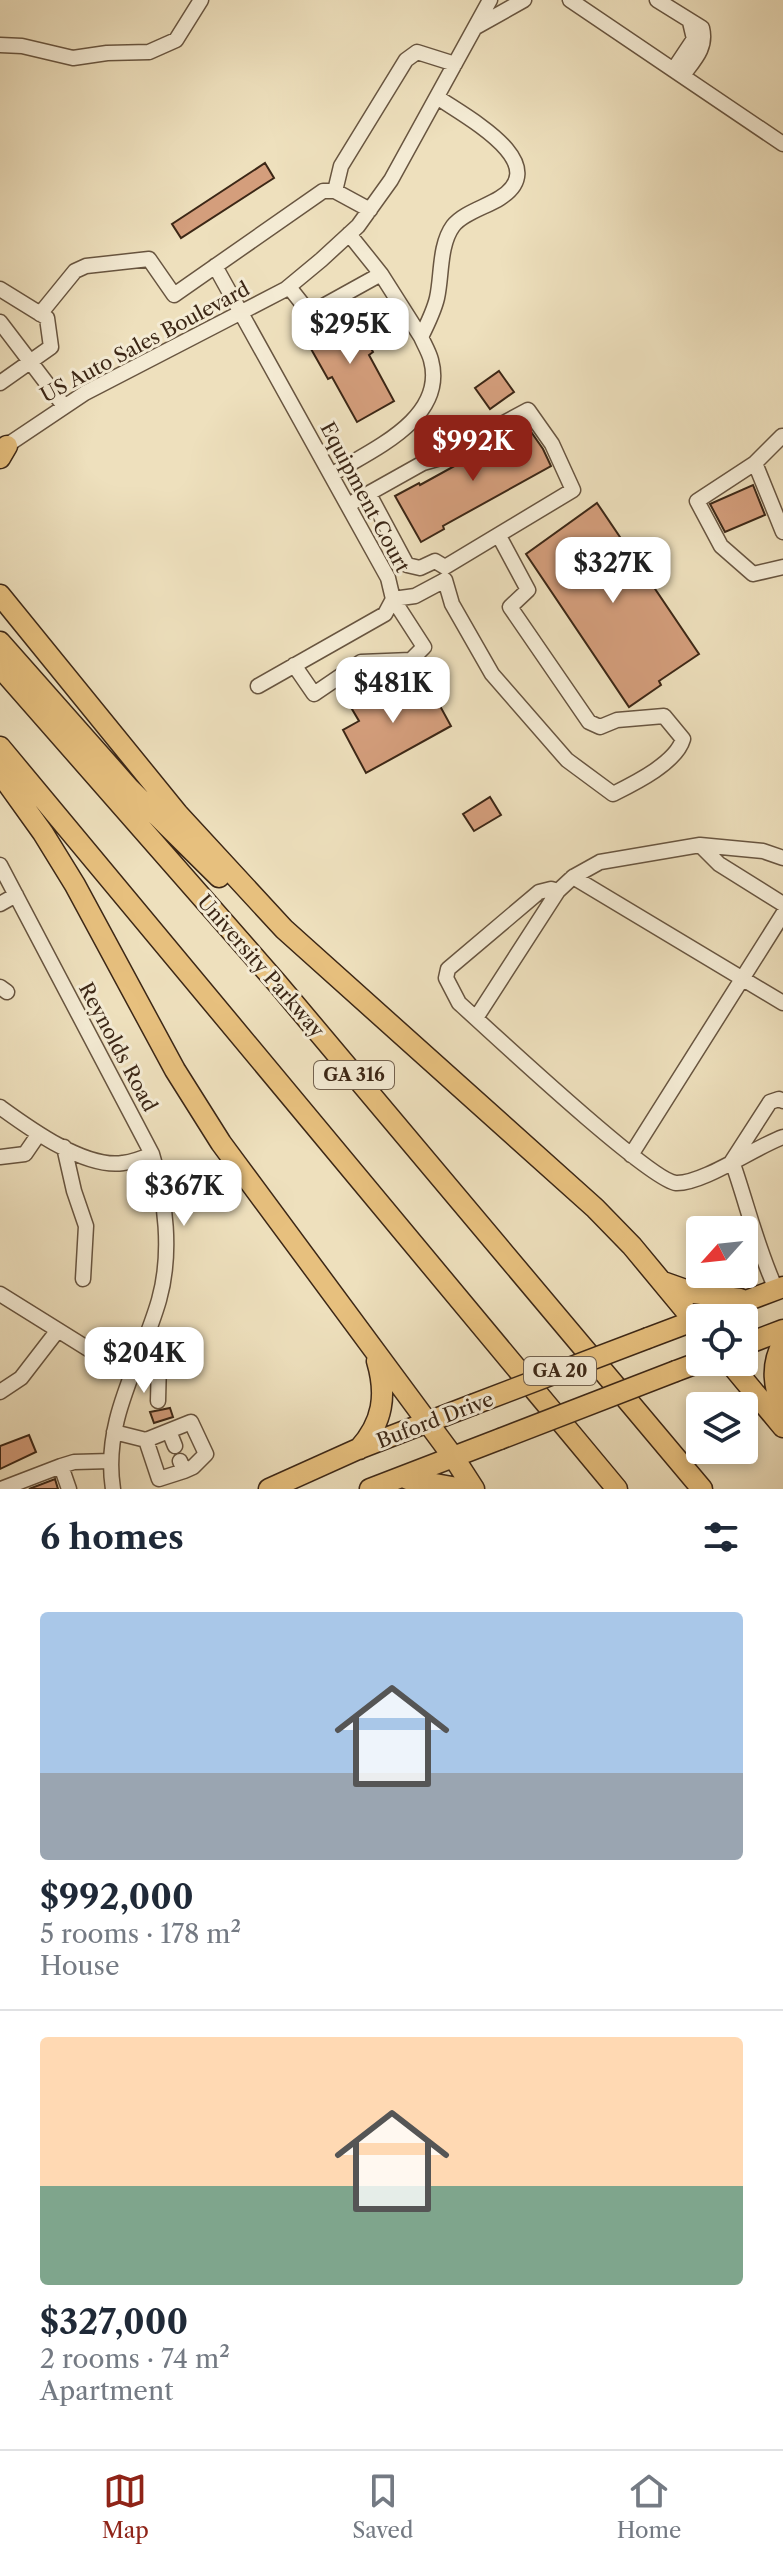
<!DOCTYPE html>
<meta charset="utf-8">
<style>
:root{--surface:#fff;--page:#f2f2f3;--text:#1f2937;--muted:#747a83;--line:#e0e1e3;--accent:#8f2418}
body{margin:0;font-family:"Libre Caslon Text",serif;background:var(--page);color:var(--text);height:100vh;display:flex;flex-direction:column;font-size:30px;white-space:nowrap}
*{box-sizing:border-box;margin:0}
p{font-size:26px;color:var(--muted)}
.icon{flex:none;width:44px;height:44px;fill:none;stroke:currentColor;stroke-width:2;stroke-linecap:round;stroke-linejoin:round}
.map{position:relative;height:1489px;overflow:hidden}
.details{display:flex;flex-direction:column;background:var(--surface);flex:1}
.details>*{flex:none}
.needle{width:52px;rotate:243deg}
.tools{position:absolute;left:686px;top:1216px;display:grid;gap:16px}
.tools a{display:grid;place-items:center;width:72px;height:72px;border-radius:8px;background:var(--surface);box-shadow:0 4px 12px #0003;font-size:40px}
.price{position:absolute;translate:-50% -68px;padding:0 18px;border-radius:16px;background:#fff;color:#222;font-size:26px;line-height:52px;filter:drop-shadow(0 2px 4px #0008)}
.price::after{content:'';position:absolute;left:50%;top:48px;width:24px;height:18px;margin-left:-12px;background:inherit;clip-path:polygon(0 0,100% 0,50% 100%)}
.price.selected{background:var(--accent);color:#fff}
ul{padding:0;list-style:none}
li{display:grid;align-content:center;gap:16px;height:424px;padding:0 40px}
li+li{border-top:2px solid var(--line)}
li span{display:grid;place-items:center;height:248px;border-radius:8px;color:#555}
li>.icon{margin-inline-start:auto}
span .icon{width:144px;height:144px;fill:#fffc;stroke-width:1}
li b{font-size:34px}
h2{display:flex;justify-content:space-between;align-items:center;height:96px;padding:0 40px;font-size:34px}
.menu{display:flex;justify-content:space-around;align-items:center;height:112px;border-top:2px solid var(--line);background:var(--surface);font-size:22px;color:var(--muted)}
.menu a{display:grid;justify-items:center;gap:4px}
.menu .selected{color:var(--accent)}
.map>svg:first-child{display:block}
.building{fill:#d49e7c;stroke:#3c2716;stroke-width:2}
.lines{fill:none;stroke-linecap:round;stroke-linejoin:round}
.minor-casing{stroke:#685540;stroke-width:17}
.highway-casing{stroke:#3c2716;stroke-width:23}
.minor{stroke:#f4ebd4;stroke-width:14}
.highway{stroke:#e7c07e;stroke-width:20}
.highway-bridge-casing{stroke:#3c2716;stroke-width:23;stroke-linecap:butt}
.highway-bridge{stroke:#e7c07e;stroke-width:20}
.labels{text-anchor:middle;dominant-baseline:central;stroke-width:6;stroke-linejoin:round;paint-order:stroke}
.shield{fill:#f4ebd4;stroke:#73624f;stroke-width:2}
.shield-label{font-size:18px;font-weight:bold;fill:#3c2716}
.street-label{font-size:20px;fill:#3c2716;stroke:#f4ebd4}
</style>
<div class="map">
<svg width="783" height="1489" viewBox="0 0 783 1489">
<rect width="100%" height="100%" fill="#eee0bd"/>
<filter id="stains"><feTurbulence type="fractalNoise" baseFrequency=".0025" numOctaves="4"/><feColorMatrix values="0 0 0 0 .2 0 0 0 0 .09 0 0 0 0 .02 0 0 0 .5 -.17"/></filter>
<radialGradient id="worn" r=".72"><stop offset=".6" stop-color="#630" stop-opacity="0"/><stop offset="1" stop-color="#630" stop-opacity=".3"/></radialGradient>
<path class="building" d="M265,163L274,178L181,238L172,224Z
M352,314L373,352L369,355L394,401L357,422L332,377L328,379L306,340L322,330L319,324L331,317L334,324Z
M499,371L514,392L490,409L475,388Z
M527,426L543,449L551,466L443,526L444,529L421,542L395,496L419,483L420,485Z
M753,485L765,515L725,532L710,504Z
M597,503L699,654L659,681L661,685L629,707L526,554Z
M428,684L451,726L366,773L343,730L359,721L349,704L379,687L389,705Z
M490,797L501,815L474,831L463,814Z
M170,1408L173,1417L154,1423L150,1412Z
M29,1435L36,1452L0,1469V1446Z
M55,1479L58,1489H29Z"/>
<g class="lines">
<defs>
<path id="minor" d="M570,0L783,144
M657,0L702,28C707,48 694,60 683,75
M476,27L524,0
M0,45L22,46L73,58L107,53L149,52L176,40L201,0
M674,69L694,39L690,22
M335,191L341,166L406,60L417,52L455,64
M349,234L381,274L421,337
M215,266L388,578L393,599L385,614L258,686
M289,287L308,311L316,310L381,274
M0,289L47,318L51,347L0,383
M40,314L75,271L86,266L149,259L174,295L323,191H335L370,210
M0,322L64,406
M782,436L755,463L697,501L721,546L753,574L783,567
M0,450L85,393L286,289L321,260L358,226L391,180L490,0
M755,463L783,532
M331,475C371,450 447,419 431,360C429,352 424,344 421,337C427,325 434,311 437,298C442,276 439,245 453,226C463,213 486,207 500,198C555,163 464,116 437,97
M369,494L407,565L420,568L435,561L445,567
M348,505L423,463L437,459L528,410L552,444L573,490L445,567
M294,665L314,694L361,662L411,660L424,647L393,599L415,596L445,580L452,604L492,674L567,760L613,794C635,783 676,763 683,739L664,716L617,720L600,727L589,722L510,607L528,590L499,536
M700,845L719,864L783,904
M0,865L152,1154C166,1199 172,1254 159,1300C141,1363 102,1420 113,1489
M573,877L600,862L700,845L763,851L783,858
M558,891L551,889L539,892L448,969L446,978L459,1003C490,1031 650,1181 676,1183C703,1184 755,1147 783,1137
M0,904L16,895
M0,987L7,992
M476,1018L558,891L573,877L783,1003
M0,1107C29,1128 85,1169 123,1163C133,1162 143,1158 152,1154
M64,1147L74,1191L86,1226L83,1279
M631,1155L783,914
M0,1157L25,1154L38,1135
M776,1289C757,1248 747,1204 732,1161L770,1102L779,1099L783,1101
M0,1294L130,1375
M142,1344L159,1361L158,1401
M0,1392L21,1378L58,1330
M169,1431L175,1446
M114,1432L146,1440L191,1422L206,1454L193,1467L184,1471
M146,1440L159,1479L184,1471L180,1461
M61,1466L74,1462L111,1461
M1,1489L61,1466L69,1489"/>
<path id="highway" d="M0,458L7,446
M0,595L178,814L284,929L595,1208L632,1246L700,1328
M0,642L129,788L219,877
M0,667L277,983L702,1489
M0,747L617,1489
M0,773L43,833L75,885L175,1070L221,1143L454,1458L474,1489
M663,1282L694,1293L740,1299
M648,1338L783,1287
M783,1343C770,1366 774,1387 783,1411
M744,1345L783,1330
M729,1362L783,1427
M676,1371L700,1362
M359,1449C383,1422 387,1395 377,1361
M407,1479L463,1489
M269,1489L358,1449L472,1405
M370,1489L500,1439"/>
</defs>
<use href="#minor" class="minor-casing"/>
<use href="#highway" class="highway-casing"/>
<use href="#minor" class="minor"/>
<use href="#highway" class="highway"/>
<defs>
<path id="highway-bridge" d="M472,1405L648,1338
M500,1439L676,1371"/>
</defs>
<use href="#highway-bridge" class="highway-bridge-casing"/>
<use href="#highway-bridge" class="highway-bridge"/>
</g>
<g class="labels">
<g class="shield">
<rect x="314" y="1061" width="80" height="28" rx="6"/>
<rect x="524" y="1357" width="72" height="28" rx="6"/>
</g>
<g class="shield-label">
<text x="354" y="1075">GA 316</text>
<text x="560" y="1371">GA 20</text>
</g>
<g class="street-label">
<text transform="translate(145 342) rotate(-28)">US Auto Sales Boulevard</text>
<text transform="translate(365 497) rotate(62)">Equipment Court</text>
<text transform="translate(261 966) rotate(49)">University Parkway</text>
<text transform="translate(118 1047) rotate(62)">Reynolds Road</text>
<text transform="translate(435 1420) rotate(-21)">Buford Drive</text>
</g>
</g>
<rect width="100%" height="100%" filter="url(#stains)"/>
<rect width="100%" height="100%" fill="url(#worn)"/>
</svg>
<div class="tools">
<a><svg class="needle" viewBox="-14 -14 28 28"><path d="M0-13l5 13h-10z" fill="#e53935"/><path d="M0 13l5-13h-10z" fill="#747a83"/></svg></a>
<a><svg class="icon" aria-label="locate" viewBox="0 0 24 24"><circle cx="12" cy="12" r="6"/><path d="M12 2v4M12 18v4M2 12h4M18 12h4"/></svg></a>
<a><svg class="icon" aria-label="layers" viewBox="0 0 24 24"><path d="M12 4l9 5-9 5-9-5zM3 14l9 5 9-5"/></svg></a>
</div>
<b class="price" style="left:350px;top:366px">$295K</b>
<b class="price selected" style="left:473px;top:483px">$992K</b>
<b class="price" style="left:613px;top:605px">$327K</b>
<b class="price" style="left:393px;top:725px">$481K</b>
<b class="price" style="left:184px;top:1228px">$367K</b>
<b class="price" style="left:144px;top:1395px">$204K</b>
</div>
<section class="details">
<h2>6 homes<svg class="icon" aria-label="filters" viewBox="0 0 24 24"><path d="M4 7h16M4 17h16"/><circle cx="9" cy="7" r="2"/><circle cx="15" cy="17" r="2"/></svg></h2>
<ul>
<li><span style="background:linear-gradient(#a9c7e8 65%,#9aa5b1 0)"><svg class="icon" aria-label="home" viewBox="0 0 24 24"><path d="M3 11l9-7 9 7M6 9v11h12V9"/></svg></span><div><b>$992,000</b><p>5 rooms · 178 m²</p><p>House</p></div></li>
<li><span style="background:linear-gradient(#ffd9b3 60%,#7fa58c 0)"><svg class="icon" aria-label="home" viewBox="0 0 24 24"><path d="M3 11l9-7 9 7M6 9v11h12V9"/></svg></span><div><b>$327,000</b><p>2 rooms · 74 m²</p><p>Apartment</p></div></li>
</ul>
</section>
<nav class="menu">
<a class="selected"><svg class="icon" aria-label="map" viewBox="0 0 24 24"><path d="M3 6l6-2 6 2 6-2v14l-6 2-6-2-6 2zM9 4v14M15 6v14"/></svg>Map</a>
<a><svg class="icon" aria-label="saved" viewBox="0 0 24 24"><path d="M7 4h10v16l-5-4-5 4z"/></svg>Saved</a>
<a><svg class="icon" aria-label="home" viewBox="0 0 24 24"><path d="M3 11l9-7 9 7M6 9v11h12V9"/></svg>Home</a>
</nav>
